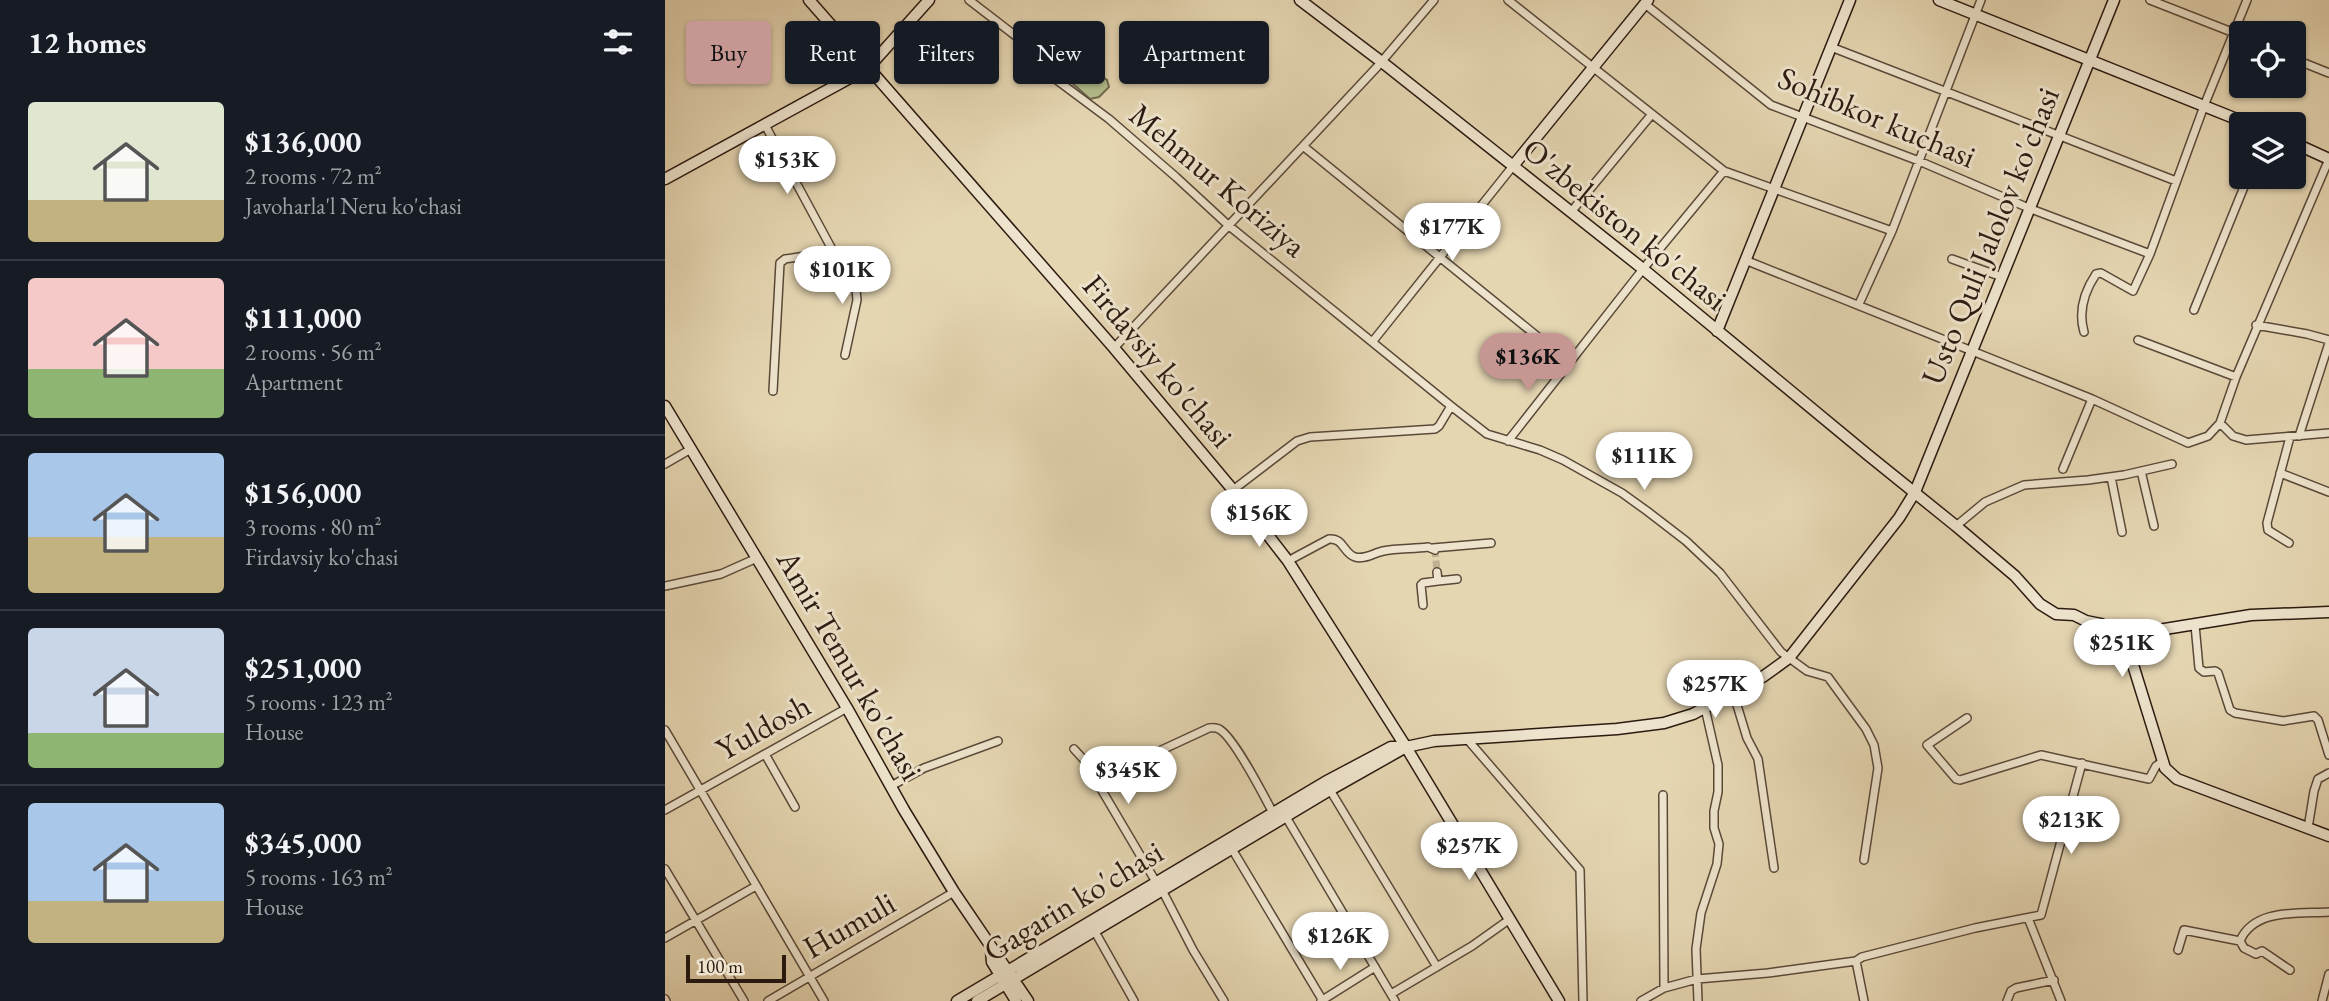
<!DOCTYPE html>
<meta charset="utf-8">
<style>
:root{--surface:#171b24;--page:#242831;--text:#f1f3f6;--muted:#9ea1a6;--line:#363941;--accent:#c59692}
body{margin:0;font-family:"EB Garamond",serif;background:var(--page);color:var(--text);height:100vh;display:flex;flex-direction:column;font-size:26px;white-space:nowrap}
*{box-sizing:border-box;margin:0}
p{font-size:23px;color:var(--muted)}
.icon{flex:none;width:38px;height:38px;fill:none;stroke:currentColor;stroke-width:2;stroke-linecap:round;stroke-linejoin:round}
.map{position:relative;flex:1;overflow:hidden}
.sheet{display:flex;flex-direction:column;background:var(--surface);width:665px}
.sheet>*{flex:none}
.hud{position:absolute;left:21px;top:21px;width:665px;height:63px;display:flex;gap:14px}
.fabs{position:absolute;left:1564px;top:21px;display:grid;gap:14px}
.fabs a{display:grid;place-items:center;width:77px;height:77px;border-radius:7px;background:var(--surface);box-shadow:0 2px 5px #0004;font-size:35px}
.scale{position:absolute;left:21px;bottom:18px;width:100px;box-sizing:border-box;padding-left:7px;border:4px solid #2c1a11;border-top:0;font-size:19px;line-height:24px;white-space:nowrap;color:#2c1a11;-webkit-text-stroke:5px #eee4cd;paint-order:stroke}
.price{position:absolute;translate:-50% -60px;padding:0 16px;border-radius:24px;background:#fff;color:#222;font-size:23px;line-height:46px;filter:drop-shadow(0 2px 4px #0008)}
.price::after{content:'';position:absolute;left:50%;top:42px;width:21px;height:16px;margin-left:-10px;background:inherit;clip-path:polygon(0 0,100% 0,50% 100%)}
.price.current{background:var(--accent);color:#111}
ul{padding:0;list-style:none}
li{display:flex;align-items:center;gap:21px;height:175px;padding:0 28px}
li+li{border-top:2px solid var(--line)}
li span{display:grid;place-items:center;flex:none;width:196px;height:140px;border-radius:7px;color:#555}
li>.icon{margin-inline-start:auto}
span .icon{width:84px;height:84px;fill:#fffc;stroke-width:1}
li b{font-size:30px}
h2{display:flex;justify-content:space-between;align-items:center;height:84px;padding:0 28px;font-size:30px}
.pill{padding:0 24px;border-radius:7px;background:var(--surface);box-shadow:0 2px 5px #0004;font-size:24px;line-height:63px}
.pill.current{background:var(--accent);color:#111}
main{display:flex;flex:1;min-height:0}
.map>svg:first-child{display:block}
.green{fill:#b4be8d;stroke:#706c4f;stroke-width:2}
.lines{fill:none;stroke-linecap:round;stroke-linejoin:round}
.street-tunnel{stroke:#c0b092;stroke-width:7;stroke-dasharray:7 3.5;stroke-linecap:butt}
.street-casing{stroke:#5a4939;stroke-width:10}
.secondary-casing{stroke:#2c1a11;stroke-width:13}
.street{stroke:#eee4cd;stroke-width:7}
.secondary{stroke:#eee4cd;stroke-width:10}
.labels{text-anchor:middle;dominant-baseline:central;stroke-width:6;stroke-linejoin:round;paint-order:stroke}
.street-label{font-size:32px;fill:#2c1a11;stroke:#eee4cd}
</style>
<main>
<section class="sheet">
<h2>12 homes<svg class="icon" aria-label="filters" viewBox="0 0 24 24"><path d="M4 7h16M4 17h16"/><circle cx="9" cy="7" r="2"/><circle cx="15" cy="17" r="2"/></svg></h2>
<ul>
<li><span style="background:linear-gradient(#dfe7d0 70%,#c2b280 0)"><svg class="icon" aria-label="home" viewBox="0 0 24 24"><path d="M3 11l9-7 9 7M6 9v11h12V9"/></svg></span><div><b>$136,000</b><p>2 rooms · 72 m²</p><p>Javoharla'l Neru ko'chasi</p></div></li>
<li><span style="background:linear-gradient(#f6c9c9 65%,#8fb573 0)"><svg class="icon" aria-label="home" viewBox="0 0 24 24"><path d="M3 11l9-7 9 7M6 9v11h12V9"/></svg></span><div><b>$111,000</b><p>2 rooms · 56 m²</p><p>Apartment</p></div></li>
<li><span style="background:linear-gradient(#a9c7e8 60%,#c2b280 0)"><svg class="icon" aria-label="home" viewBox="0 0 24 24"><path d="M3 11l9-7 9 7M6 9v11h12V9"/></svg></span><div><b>$156,000</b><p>3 rooms · 80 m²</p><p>Firdavsiy ko'chasi</p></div></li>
<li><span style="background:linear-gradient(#c9d6e8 75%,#8fb573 0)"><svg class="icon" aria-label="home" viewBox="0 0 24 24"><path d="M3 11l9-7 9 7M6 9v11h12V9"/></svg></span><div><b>$251,000</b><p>5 rooms · 123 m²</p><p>House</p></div></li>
<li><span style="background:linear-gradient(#a9c7e8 70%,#c2b280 0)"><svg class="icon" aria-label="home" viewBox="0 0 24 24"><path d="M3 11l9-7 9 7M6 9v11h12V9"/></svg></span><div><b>$345,000</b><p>5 rooms · 163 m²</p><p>House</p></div></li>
</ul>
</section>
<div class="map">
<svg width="1664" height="1001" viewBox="0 0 1664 1001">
<rect width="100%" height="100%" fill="#e5d6b2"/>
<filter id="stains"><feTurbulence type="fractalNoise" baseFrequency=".00286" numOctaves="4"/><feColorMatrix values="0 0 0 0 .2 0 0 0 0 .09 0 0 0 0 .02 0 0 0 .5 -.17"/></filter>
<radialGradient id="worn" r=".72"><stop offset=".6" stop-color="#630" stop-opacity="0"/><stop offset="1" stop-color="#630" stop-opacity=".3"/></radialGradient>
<path class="green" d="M403,55L442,80L444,87L434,97L425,99L398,75L395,64L400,56Z"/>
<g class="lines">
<path class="street-tunnel" d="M770,550L772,572"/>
<defs>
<path id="street" d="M304,0L352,37L368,51L380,69L393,81L444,119L511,177L563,225L786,406
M843,0L1059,171L1227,231
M1485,0L1577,36
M980,4L1106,105L1254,161L1366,209L1485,254
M1166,47L1511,181
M1629,59L1664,73
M100,125L169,253
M638,146L905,363
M906,212L987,114
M1287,259L1337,277
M1080,260L1427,399L1523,443L1543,436L1555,423L1571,377L1664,159
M1194,304L1227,231L1316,0
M1529,310L1583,177
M1591,325L1642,334L1664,340
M1419,332C1413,311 1419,292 1431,274L1436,273L1468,291L1485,254L1539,106L1582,0
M1473,340L1571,377
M708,341L848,166
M449,348L712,67L769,0
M108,391L115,263L120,259C140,257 171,247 188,259L192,300L180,355
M1555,423L1568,436L1581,440L1664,433
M1634,436L1664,343
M843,441L978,269L1059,171
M0,464L26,449
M1398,469L1427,399
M1476,471L1489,526
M1615,473L1664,492
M1446,477L1457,532
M568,490L632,441L645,437L770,429L774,426L786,406L822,434L875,450L898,460L957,493L982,511L1021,541L1055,573L1116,652L1142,671L1163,677L1201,729L1209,745L1213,768L1199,860
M1291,526L1320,502L1359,485L1423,480L1459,475L1507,464
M1624,543L1603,530L1602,523L1625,437
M768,548L826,543
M623,561L664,539C679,538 678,553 690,557C699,560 709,553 718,551C732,548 749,549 763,547L770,550
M772,572L773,581L792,579
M0,586L56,574L92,558
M758,605L756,585L758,583L773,581
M1530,625L1534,668L1539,672L1550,671L1553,673L1565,710L1570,713L1618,721L1649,716L1653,720L1664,755
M1068,692L1082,738L1093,759L1109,868
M1302,718L1262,745L1291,779L1295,780L1376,755L1484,779L1491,766L1498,761
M0,730L159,1001
M802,739L915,870L918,1001
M409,749L419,760L491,882
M100,754L130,807
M488,754L544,728C548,728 550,727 554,729C569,737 599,796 608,813
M226,786L259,768L333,741
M665,790L772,967
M998,795L999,988
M0,810L182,708
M621,817L730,1001
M1643,828L1649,791L1653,779L1664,773
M567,849L658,1001
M0,869L79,1001
M497,890L528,950L559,1001
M1363,918L1396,1001
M429,930L469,1001
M0,938L91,886
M1575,941L1579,948L1591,954L1597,951L1625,970
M1513,950L1519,930L1575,941C1589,908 1634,914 1664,912
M1191,961L1199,1001
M726,994L807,946L845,919
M0,999L1,1001
M103,1001L289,892
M656,1001L710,967
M976,1001L999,988L1032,979L1103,973L1191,961L1197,957L1310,928L1376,915L1417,763
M1033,1001L1031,949L1036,913L1052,864L1054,844L1049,828V811L1053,792V765L1040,708
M1342,1001L1346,991L1351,988L1389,980
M1657,1001L1664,974"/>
<path id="secondary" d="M144,0L449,348L568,490L623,561L741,747L894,1001
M635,0L722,66L978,269L1203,455L1291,526L1350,576L1375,604L1391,614L1409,615L1421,621L1436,624L1460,639L1500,768L1512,779L1664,836
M1274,0L1584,124
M1629,143L1664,159
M848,166L983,0
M0,179L203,68L264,0
M1052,331L1185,0
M0,406L182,708L239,810L289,892L363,1001
M1460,639L1475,633L1586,615L1664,612
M326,950L327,962L351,1001
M292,1001L660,782L726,747H740
M312,1001L665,790L741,747L769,741L952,729L999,723L1028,714L1099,676L1124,658L1234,518L1250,492L1449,0"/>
</defs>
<use href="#street" class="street-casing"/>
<use href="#secondary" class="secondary-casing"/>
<use href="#street" class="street"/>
<use href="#secondary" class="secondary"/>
</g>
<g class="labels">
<g class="street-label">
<text transform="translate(1212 117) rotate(23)">Sohibkor kuchasi</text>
<text transform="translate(553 180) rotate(40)">Mehmur Koriziya</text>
<text transform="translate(960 224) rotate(39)">O'zbekiston ko'chasi</text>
<text transform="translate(1325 236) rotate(-68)">Usto Quli Jalolov ko'chasi</text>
<text transform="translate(493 361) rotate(50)">Firdavsiy ko'chasi</text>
<text transform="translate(185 665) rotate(60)">Amir Temur ko'chasi</text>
<text transform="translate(98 727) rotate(-29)">Yuldosh</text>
<text transform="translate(408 901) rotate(-31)">Gagarin ko'chasi</text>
<text transform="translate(184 925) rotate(-30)">Humuli</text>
</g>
</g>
<rect width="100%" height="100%" filter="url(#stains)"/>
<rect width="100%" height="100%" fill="url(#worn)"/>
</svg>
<div class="fabs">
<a><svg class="icon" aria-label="locate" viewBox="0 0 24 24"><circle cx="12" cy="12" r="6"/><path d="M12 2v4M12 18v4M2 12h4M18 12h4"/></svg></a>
<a><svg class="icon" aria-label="layers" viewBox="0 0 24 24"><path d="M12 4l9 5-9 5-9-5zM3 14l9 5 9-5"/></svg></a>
</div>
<div class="scale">100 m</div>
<b class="price" style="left:122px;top:196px">$153K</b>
<b class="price" style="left:787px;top:263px">$177K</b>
<b class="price" style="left:177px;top:306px">$101K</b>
<b class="price current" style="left:863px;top:393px">$136K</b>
<b class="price" style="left:979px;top:492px">$111K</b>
<b class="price" style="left:594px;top:549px">$156K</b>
<b class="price" style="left:1457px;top:679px">$251K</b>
<b class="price" style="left:1050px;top:720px">$257K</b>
<b class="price" style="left:463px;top:806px">$345K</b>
<b class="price" style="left:1406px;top:856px">$213K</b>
<b class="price" style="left:804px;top:882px">$257K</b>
<b class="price" style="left:675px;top:972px">$126K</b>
<div class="hud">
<a class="pill current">Buy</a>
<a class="pill">Rent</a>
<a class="pill">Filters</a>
<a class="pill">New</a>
<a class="pill">Apartment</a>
</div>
</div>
</main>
